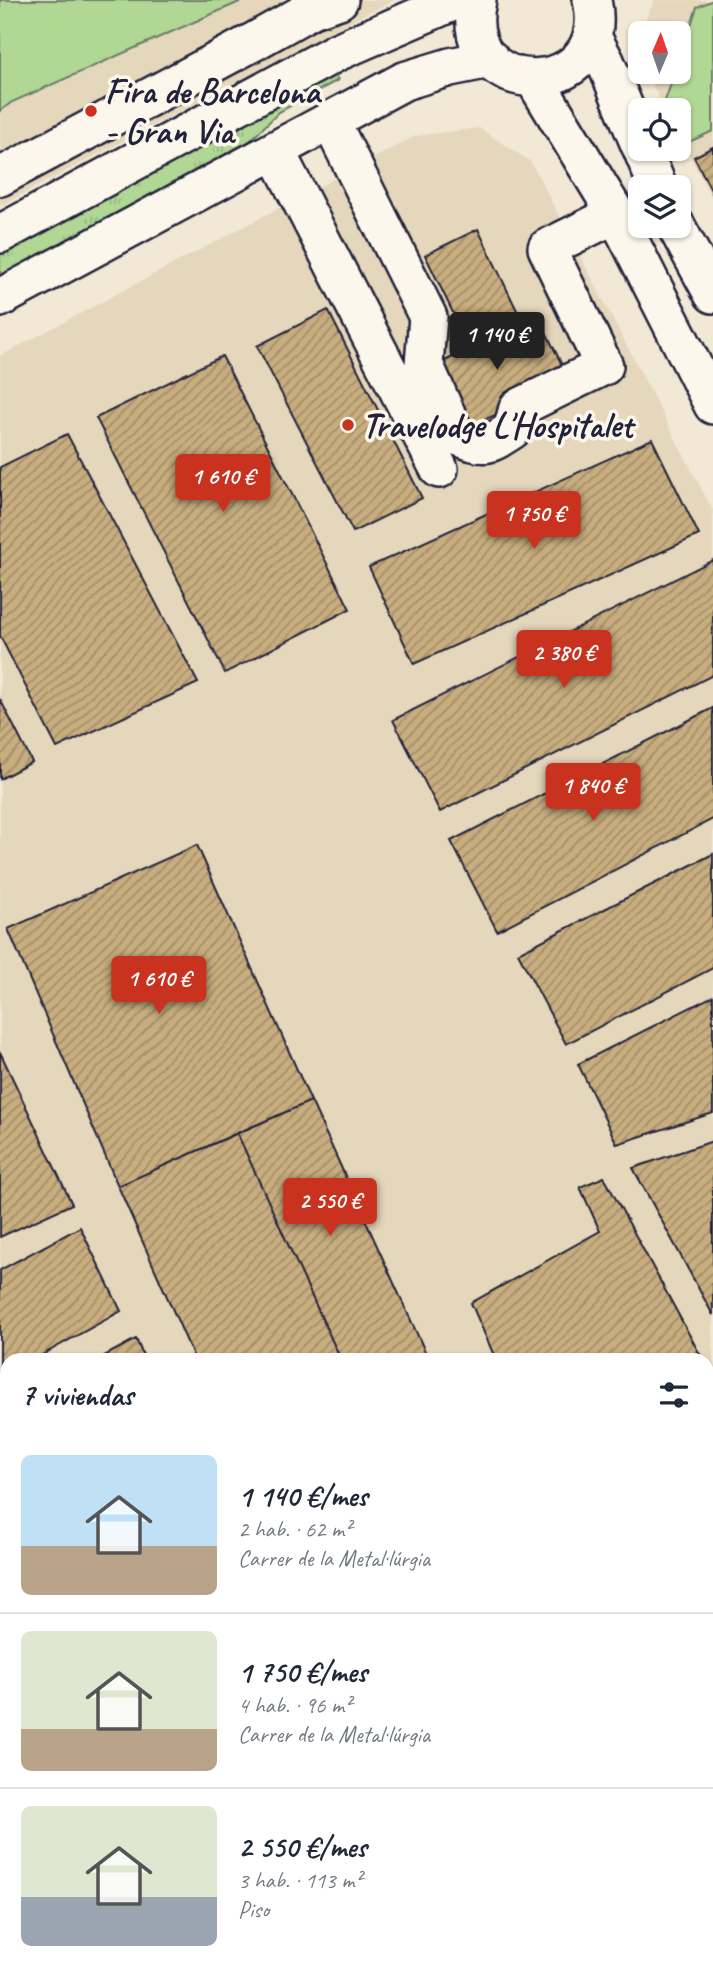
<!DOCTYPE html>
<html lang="es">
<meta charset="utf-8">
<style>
:root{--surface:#fff;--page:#f6f6f7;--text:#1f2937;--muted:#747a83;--line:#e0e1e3;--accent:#c8321e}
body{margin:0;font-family:Caveat,sans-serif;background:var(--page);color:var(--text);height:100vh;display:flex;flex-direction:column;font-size:26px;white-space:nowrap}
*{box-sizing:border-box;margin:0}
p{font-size:23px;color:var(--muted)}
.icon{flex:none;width:38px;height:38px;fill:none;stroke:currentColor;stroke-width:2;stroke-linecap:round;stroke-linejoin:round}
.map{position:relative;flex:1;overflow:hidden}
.side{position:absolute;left:0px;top:1353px;width:714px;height:625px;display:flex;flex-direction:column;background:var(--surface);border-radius:21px 21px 0 0;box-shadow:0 2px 5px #0004}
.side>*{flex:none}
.needle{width:46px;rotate:2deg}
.tools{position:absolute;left:628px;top:21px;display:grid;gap:14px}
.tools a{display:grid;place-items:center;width:63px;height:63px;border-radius:10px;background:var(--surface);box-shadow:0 2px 5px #0004;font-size:35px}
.price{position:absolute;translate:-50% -60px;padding:0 16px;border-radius:7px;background:var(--accent);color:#fff;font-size:23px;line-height:46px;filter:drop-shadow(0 2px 4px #0008)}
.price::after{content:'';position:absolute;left:50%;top:42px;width:21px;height:16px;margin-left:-10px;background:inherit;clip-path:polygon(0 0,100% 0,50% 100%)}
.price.on{background:#222;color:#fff}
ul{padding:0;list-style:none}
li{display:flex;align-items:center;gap:21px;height:175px;padding:0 21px}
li+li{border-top:2px solid var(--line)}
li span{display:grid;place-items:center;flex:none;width:196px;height:140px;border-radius:10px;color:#555}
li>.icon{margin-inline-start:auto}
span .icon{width:84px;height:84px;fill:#fffc;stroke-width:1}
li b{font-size:30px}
h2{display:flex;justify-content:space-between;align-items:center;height:84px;padding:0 21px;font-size:30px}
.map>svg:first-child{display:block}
.built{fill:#e5d7bc}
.grass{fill:url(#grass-tufts);stroke:#697c68;stroke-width:2}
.garden{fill:#b0d794;stroke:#697c68;stroke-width:2}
.building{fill:url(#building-hatch);stroke:#22223b;stroke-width:2}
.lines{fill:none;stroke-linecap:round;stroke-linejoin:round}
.minor-casing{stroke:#22223b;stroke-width:42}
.minor{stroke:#fbf7ec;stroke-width:37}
.poi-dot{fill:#c8321e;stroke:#fbf7ec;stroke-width:2.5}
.labels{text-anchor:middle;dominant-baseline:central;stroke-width:7;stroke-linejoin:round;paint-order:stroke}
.poi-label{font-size:35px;font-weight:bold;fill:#22223b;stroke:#fbf7ec;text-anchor:start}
</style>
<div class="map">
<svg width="713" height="1977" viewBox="0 0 713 1977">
<defs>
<pattern id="grass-tufts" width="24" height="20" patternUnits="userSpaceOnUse" patternTransform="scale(1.75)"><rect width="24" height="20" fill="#b0d794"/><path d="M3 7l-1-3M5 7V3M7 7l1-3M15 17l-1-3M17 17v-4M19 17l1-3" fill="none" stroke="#97b880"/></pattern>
<pattern id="building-hatch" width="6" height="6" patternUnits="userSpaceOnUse" patternTransform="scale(1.75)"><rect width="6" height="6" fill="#c8ae7f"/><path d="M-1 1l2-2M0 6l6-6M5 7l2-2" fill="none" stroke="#a28d69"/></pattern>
</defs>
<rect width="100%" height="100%" fill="#f1e8d6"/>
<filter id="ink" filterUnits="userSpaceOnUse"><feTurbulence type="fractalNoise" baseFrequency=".0143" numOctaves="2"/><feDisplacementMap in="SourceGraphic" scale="14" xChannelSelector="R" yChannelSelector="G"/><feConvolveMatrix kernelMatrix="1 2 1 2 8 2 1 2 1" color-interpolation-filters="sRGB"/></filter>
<g filter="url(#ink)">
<path class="built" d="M0,0H395L363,15L0,206Z
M655,0H713V200L679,135V110H666L645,72H679V33H640V63L632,46Z
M479,128L531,162L713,511V1421L707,1424V1360H7V1806L0,1803V356L415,136Z
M713,1535V1977H61V1971L707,1970V1538Z"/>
<path class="grass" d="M334,73L338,80L279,112L246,145L0,277V253Z
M0,1864L7,1869V1970L35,1971L32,1977H0Z"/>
<path class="garden" d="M0,0H244L12,102L0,111Z
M713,0V131L687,143L679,128V110H670L665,101L675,72H679V61L697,7Z"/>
<path class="building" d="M713,147V194L694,157Z
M478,229L523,323L470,348L425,255Z
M328,310L422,498L353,532L257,346Z
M538,316L565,371L499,402L504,411L462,430L432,367Z
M222,356L350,609L225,673L96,418Z
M67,434L198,683L57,748L0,636V467Z
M652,439L699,535L414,664L369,567Z
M713,560V675L440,812L393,720Z
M0,699L32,762L0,779Z
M713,708V819L497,931L451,841Z
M197,845L311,1101L118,1186L8,929Z
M713,854V968L566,1044L518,953Z
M713,996V1113L617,1144L578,1064Z
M0,1052L72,1204L0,1237Z
M311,1101L429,1360H341L237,1133Z
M237,1133L341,1360H195L118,1186Z
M713,1141V1315L633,1168Z
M604,1177L703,1360H496L471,1303L600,1231L580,1187Z
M80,1227L121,1311L33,1360H7V1374L0,1378V1270Z
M136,1339L145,1360H97Z
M7,1409V1517L0,1521V1413Z
M7,1547V1652L0,1656V1551Z
M7,1687V1753L0,1750V1691Z
M212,1970H386L373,1977H200Z
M592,1970H691L694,1977H595Z"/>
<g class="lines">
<defs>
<path id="minor" d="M477,0C454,105 615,102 592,0
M592,37L605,61L640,145
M534,79L616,214L713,405
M330,120L428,317L424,364L456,436C486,447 486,447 512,430L518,408L604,366L547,248L616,214
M642,149L658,187
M275,150L439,469
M0,177L255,41L312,9L339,0
M676,226L713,294
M0,234L337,52L457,0
M0,298L404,81L450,67L490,59
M707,1474L713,1470
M707,1538L713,1535
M0,1837L7,1841
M62,1977V1970"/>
</defs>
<use href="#minor" class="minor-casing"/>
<use href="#minor" class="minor"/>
</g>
</g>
<g class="poi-dot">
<circle cx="91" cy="111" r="7"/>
<circle cx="348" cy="425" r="7"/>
</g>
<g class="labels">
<g class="poi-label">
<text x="105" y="91">Fira de Barcelona<tspan x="105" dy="40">- Gran Via</tspan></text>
<text x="362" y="425">Travelodge L'Hospitalet</text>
</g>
</g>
</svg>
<div class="tools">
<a><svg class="needle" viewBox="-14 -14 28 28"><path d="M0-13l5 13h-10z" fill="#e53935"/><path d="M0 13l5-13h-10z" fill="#747a83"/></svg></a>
<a><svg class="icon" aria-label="locate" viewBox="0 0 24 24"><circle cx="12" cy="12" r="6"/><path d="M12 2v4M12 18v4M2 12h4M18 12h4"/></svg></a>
<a><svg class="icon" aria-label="layers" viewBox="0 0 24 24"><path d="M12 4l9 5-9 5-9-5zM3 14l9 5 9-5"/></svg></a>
</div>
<b class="price on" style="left:497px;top:372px">1 140 €</b>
<b class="price" style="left:223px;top:514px">1 610 €</b>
<b class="price" style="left:534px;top:551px">1 750 €</b>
<b class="price" style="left:564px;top:690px">2 380 €</b>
<b class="price" style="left:593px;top:823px">1 840 €</b>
<b class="price" style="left:159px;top:1016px">1 610 €</b>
<b class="price" style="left:330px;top:1238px">2 550 €</b>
<section class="side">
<h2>7 viviendas<svg class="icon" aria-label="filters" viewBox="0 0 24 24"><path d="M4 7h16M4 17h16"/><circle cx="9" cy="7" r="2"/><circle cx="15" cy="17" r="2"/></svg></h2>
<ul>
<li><span style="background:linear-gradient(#bfe0f5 65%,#b9a48a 0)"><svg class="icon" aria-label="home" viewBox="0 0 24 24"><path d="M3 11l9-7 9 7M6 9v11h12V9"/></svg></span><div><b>1 140 €/mes</b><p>2 hab. · 62 m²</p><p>Carrer de la Metal·lúrgia</p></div></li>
<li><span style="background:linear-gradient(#dfe7d0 70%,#b9a48a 0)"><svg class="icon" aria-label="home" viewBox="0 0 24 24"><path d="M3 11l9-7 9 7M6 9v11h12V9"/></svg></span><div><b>1 750 €/mes</b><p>4 hab. · 96 m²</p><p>Carrer de la Metal·lúrgia</p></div></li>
<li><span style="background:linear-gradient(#dfe7d0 65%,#9aa5b1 0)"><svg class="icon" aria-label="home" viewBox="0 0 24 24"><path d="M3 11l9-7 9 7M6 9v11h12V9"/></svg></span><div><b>2 550 €/mes</b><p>3 hab. · 113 m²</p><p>Piso</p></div></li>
</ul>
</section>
</div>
